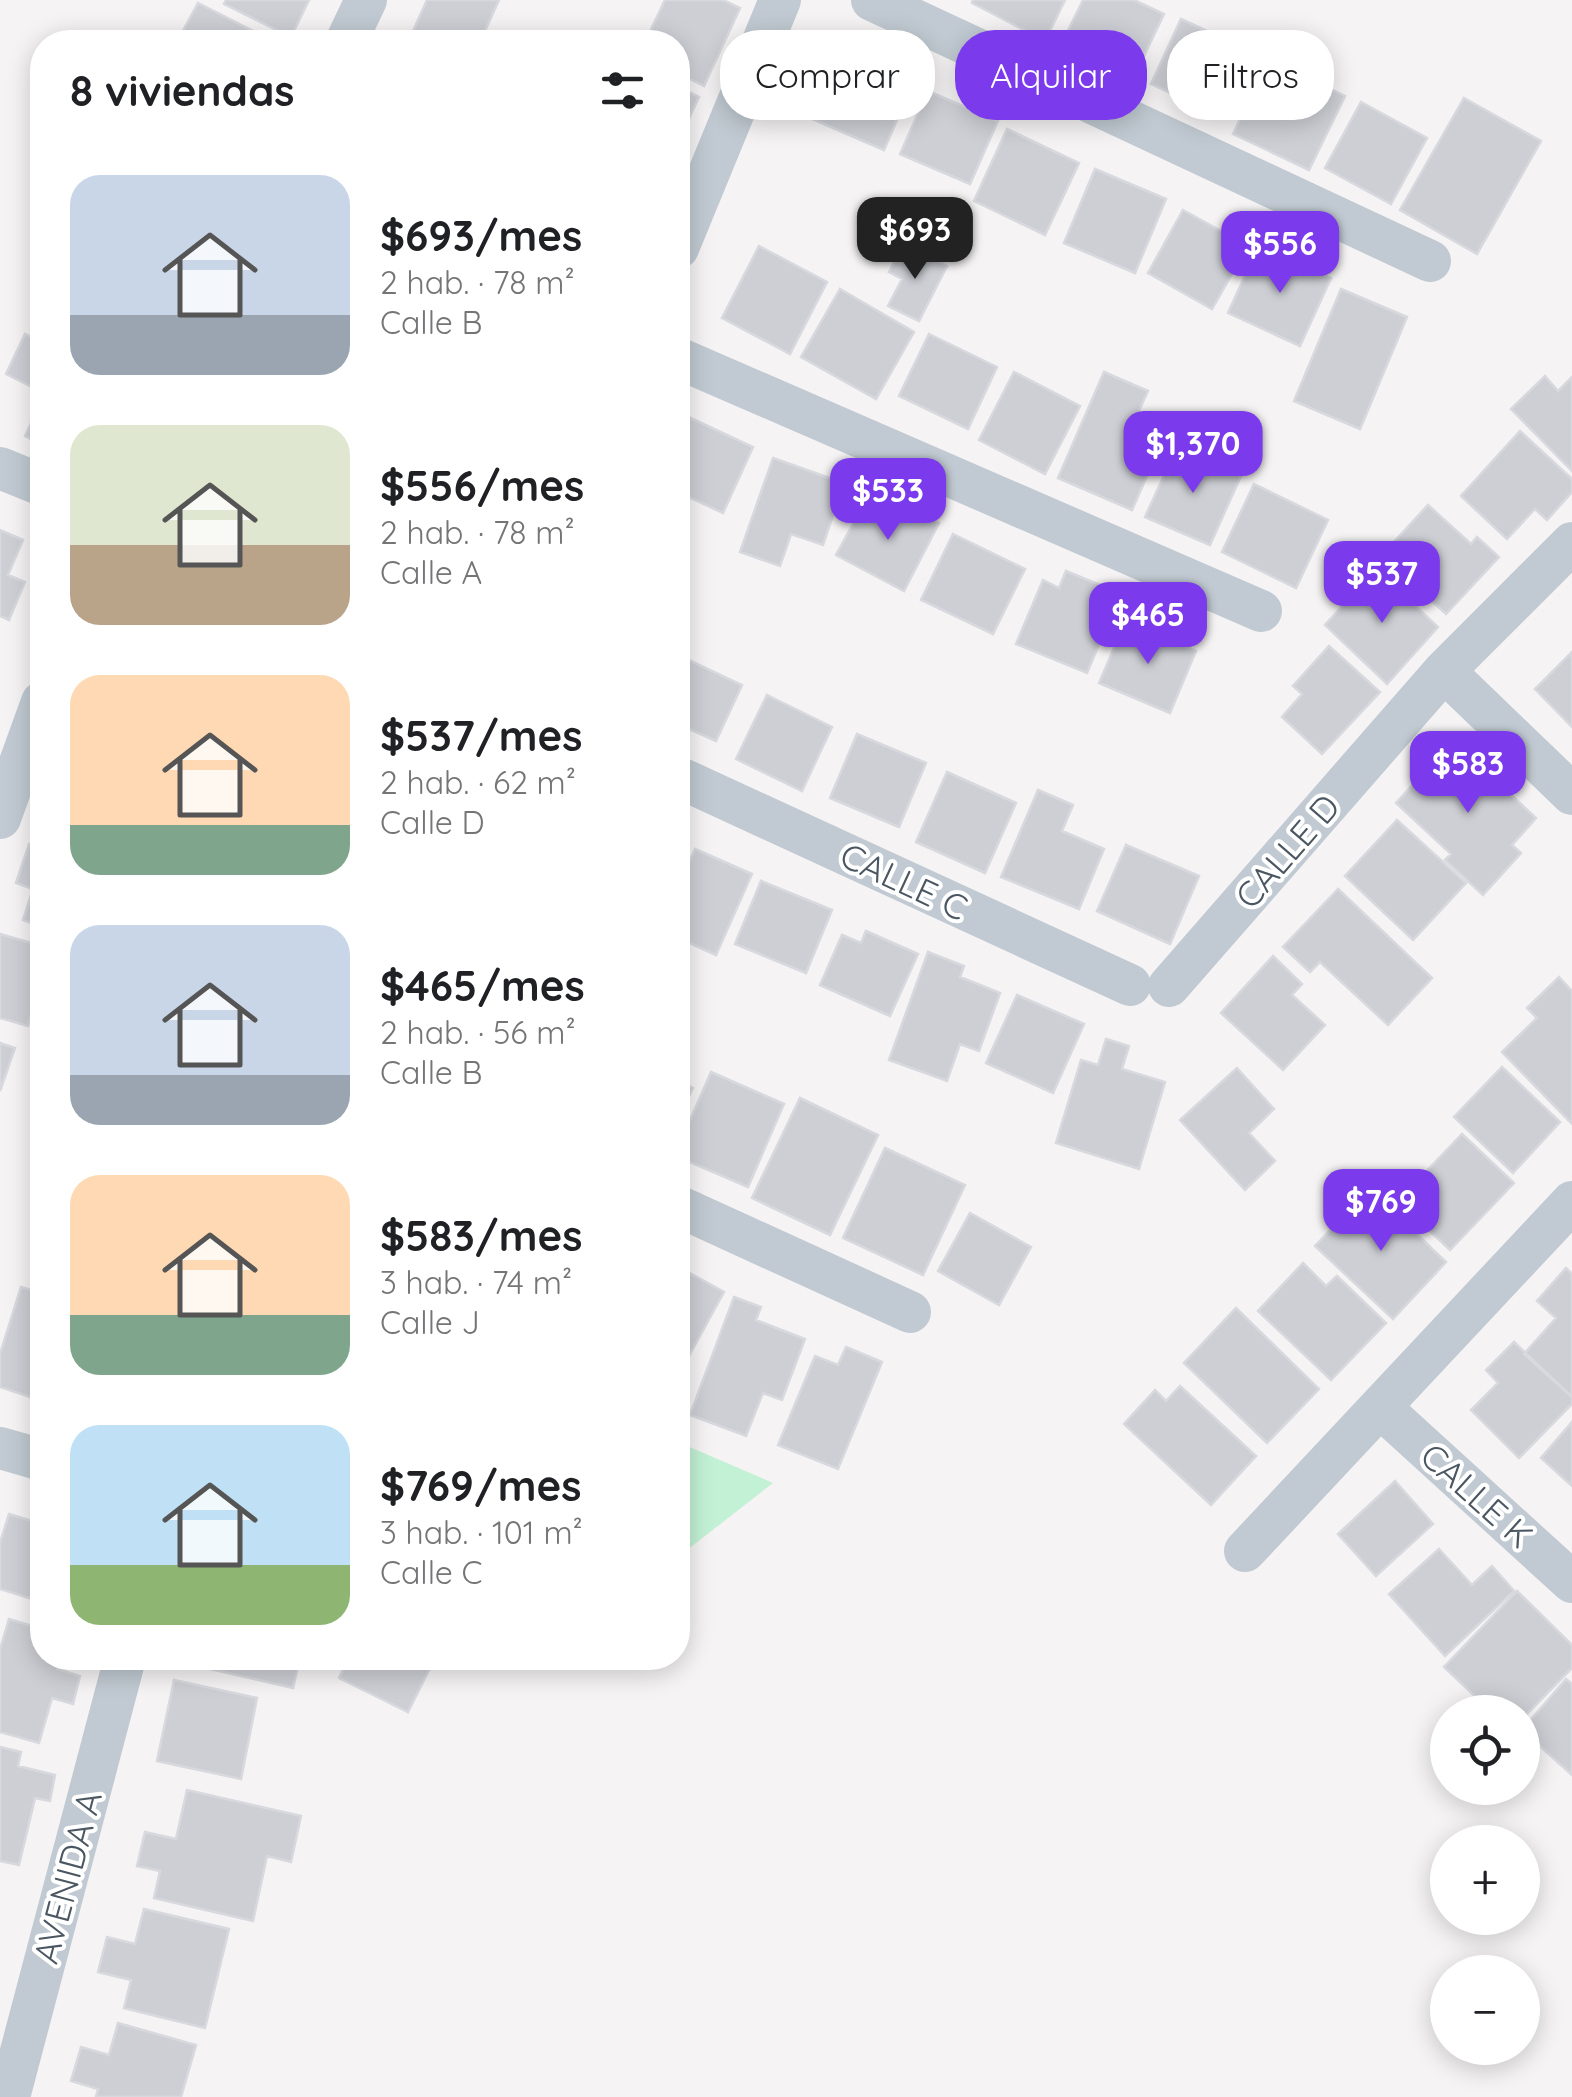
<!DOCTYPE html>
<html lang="es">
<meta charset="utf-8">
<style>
:root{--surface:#fff;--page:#f2f2f2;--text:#202124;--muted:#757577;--accent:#7c3aed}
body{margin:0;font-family:Quicksand,sans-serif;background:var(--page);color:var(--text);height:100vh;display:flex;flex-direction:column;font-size:38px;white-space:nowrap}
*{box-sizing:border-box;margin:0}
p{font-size:32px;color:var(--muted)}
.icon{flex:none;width:55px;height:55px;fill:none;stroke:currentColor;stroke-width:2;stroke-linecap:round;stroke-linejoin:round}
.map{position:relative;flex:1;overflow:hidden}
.panel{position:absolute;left:30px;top:30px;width:660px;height:1640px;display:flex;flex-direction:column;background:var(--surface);border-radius:40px;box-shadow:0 5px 25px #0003}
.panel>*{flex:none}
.banner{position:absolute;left:720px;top:30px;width:700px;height:90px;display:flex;gap:20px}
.controls{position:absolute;left:1430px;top:1695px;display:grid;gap:20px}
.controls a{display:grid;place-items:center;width:110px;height:110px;border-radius:50%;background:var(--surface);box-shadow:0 5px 25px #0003;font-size:50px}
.price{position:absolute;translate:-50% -85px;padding:0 22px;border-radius:20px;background:var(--accent);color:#fff;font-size:32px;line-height:65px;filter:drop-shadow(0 2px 5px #0008)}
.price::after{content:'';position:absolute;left:50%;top:60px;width:30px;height:22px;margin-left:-15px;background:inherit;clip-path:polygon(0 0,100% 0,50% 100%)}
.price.selected{background:#222;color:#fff}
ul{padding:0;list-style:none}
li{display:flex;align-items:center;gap:30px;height:250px;padding:0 40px}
li span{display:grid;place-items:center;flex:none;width:280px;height:200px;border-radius:30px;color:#555}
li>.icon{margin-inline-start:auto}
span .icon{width:120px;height:120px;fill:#fffc;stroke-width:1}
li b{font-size:42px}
h2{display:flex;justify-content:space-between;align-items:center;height:120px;padding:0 40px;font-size:42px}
.tag{padding:0 35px;border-radius:40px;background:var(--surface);box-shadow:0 5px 25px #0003;font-size:35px;line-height:90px}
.tag.selected{background:var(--accent);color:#fff}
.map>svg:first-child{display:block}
.green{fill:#c3f1d5}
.building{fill:#cdcfd5;stroke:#d7d9de;stroke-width:2.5}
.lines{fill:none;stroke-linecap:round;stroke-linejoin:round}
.minor{stroke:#c1cad2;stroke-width:42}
.labels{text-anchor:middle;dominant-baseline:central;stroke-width:8;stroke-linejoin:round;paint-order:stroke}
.street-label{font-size:35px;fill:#4a5661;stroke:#fff}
</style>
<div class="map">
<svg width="1572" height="2097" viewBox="0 0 1572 2097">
<rect width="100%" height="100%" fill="#f5f3f3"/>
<path class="green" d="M678,1442L773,1483L678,1557Z"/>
<path class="building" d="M226,0H309L291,37L224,4Z
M427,0H499L480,42H408Z
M665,0H723L740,8L704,86L678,73V42H645Z
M973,0H1065L1045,41L972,3Z
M1083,0H1134L1164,14L1131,83L1059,49Z
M198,3L275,42H177Z
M1181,19L1255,53L1225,118L1151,84Z
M846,56L912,85L884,150L794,111L807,83L830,92Z
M1269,59L1345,96L1309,170L1233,134Z
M678,86L699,97L678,142Z
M928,91L998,121L970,184L900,154Z
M1464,98L1541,141L1477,254L1400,210Z
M1361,102L1427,138L1391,204L1325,168Z
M1007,129L1079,163L1045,235L974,201Z
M1095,169L1166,199L1135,273L1064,243Z
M1183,210L1248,246L1212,309L1148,273Z
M903,244L947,266L919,321L888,306L902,279L889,272Z
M1259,245L1331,278L1300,346L1228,313Z
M759,246L827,282L790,354L722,318Z
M840,289L914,332L876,399L801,357Z
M1341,289L1407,317L1360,429L1294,401Z
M25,334L42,342V392L6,374Z
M929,334L997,367L968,429L899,396Z
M1014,372L1080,406L1045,474L979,440Z
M1104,372L1148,391L1130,430L1161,444L1132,510L1058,478Z
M1545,376L1558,391L1572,377V471L1511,409Z
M42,400V445L25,436Z
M680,413L753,447L723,513L678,492Z
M1520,431L1572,479V492L1547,520L1535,509L1507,539L1461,496Z
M1177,447L1241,476L1210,545L1145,517Z
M773,458L844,483L823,545L791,534L780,566L740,552Z
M1254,484L1328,520L1296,588L1222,552Z
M865,502L898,520L905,505L939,523L904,591L836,555Z
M1428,505L1471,544L1477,537L1499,557L1446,614L1382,555Z
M0,530L23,540L8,575L25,582L9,620L0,616Z
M953,534L1025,569L993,634L921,600Z
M1376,569L1438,627L1387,684L1325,625Z
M1066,571L1100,585L1091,606L1112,614L1087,673L1016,644L1043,580L1059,588Z
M1125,622L1196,651L1170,713L1099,683Z
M1329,646L1380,692L1322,754L1282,717L1302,694L1293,686Z
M1572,652V727L1535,689Z
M678,655L742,685L716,741L678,724Z
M767,695L832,727L802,791L736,759Z
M857,734L926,763L899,827L830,798Z
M1453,741L1536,818L1512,845L1521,853L1483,895L1445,860L1451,854L1396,803Z
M947,772L1016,803L985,873L916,842Z
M1038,790L1073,805L1062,831L1104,849L1079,909L1001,877Z
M1397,820L1466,883L1413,940L1345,876Z
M29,844L42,848V927L23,920L33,889L16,883Z
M1126,845L1199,876L1170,944L1097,911Z
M695,849L752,874L716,955L678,938V888Z
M761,881L832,910L806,973L735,944Z
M1338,889L1432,978L1388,1025L1320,962L1310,972L1283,947Z
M866,931L918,954L890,1016L820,985L842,935L861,943Z
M0,934L42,946V974L28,1026L0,1018Z
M928,952L964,966L960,977L1000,993L979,1051L960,1044L947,1081L889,1060Z
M1273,956L1302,984L1292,995L1325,1025L1283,1070L1221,1013Z
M1559,977L1572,991V1124L1502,1052L1537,1018L1527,1008Z
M1017,995L1084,1024L1053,1093L986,1063Z
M1106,1039L1129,1046L1122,1069L1165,1082L1139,1169L1056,1143L1081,1060L1098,1065Z
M0,1043L15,1048L0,1091Z
M1502,1067L1560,1122L1513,1173L1454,1117Z
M1237,1068L1274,1109L1249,1133L1275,1161L1245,1190L1180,1120Z
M711,1072L784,1104L748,1187L678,1157V1148Z
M678,1080L693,1088L678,1118Z
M800,1098L878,1135L830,1235L752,1198Z
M1462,1134L1514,1183L1450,1250L1398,1201Z
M885,1148L965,1185L923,1275L843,1238Z
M1370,1189L1446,1262L1393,1319L1315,1246Z
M970,1213L1031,1247L999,1305L938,1271Z
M1303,1263L1326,1286L1337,1276L1386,1323L1331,1380L1258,1311Z
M1566,1268L1572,1274V1397L1524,1354L1556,1318L1537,1301Z
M688,1272L724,1292L678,1376V1282L680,1284Z
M21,1287L42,1293V1401L0,1387V1354Z
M734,1297L761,1307L756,1320L805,1339L782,1400L763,1393L746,1436L690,1415Z
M1236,1308L1319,1389L1267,1443L1184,1363Z
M1514,1342L1572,1397V1404L1519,1458L1471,1410L1498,1383L1486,1370Z
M846,1347L882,1362L838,1469L778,1445L815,1356L838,1365Z
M1180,1386L1256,1456L1211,1505L1124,1424L1155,1390L1166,1401Z
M1572,1422V1486L1541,1458Z
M1395,1481L1433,1524L1376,1576L1338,1534Z
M9,1514L42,1524V1602L0,1589V1543Z
M1439,1549L1472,1585L1492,1566L1514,1591L1445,1656L1389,1594Z
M1517,1591L1572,1645V1668L1522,1719V1712H1468L1479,1700L1444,1667Z
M9,1619L42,1629V1658H60L57,1669L80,1676L73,1704L52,1698L39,1743L0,1732V1649Z
M185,1658H300L293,1688L184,1663Z
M349,1658H435L408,1712L339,1678Z
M1566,1679L1572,1684V1775L1522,1730Z
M174,1680L257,1698L241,1779L157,1761Z
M0,1747L21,1752L18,1766L55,1775L50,1801L35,1798L19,1865L0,1861Z
M187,1790L301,1816L291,1862L267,1856L253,1921L154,1898L160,1871L137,1866L145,1832L176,1839Z
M144,1909L229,1929L205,2028L124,2008L131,1980L98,1972L107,1937L135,1944Z
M118,2023L196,2045L181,2097H96L98,2089L71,2081L81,2047L109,2055Z"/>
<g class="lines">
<path class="minor" d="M872,0L1430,261
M346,42L366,0
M678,248L780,0
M678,358L1261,611
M0,468L42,485
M1444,671L1572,794
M678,777L1130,985
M0,818L42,702
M1169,986L1444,671L1572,543
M678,1206L910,1312
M1381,1408L1572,1582
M0,1448L42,1460
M1245,1551L1572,1202
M9,2097L125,1658"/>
</g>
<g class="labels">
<g class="street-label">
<text transform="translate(1287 851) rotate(-49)">CALLE D</text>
<text transform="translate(904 881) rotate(25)">CALLE C</text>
<text transform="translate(1477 1495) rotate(42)">CALLE K</text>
<text transform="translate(67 1877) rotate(-75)">AVENIDA A</text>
</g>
</g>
</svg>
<div class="controls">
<a><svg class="icon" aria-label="locate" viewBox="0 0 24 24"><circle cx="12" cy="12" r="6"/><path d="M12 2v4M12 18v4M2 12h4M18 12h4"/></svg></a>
<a>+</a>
<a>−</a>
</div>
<b class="price selected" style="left:915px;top:282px">$693</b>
<b class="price" style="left:1280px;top:296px">$556</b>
<b class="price" style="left:1193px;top:496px">$1,370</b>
<b class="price" style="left:888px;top:543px">$533</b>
<b class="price" style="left:1382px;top:626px">$537</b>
<b class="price" style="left:1148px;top:667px">$465</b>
<b class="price" style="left:1468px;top:816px">$583</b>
<b class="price" style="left:1381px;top:1254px">$769</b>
<div class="banner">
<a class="tag">Comprar</a>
<a class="tag selected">Alquilar</a>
<a class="tag">Filtros</a>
</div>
<section class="panel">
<h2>8 viviendas<svg class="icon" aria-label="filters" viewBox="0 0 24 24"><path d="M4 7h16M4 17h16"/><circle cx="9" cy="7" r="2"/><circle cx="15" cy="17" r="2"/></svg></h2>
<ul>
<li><span style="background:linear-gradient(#c9d6e8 70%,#9aa5b1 0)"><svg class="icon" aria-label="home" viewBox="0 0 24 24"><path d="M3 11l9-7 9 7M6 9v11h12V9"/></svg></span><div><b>$693/mes</b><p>2 hab. · 78 m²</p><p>Calle B</p></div></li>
<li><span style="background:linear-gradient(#dfe7d0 60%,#b9a48a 0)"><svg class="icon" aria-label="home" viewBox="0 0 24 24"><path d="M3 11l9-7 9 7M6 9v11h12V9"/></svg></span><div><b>$556/mes</b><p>2 hab. · 78 m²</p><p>Calle A</p></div></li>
<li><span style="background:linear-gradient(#ffd9b3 75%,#7fa58c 0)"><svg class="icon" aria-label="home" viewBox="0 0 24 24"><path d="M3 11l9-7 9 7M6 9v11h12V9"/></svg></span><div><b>$537/mes</b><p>2 hab. · 62 m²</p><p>Calle D</p></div></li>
<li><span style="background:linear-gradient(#c9d6e8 75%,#9aa5b1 0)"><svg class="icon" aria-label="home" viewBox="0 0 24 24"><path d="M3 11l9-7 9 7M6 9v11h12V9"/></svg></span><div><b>$465/mes</b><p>2 hab. · 56 m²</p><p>Calle B</p></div></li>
<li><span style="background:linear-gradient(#ffd9b3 70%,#7fa58c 0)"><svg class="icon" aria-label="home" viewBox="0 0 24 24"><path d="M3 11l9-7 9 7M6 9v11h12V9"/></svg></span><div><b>$583/mes</b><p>3 hab. · 74 m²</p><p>Calle J</p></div></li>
<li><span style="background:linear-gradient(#bfe0f5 70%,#8fb573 0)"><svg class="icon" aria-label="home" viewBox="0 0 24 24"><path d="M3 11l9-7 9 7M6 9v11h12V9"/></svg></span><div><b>$769/mes</b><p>3 hab. · 101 m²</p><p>Calle C</p></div></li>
</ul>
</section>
</div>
